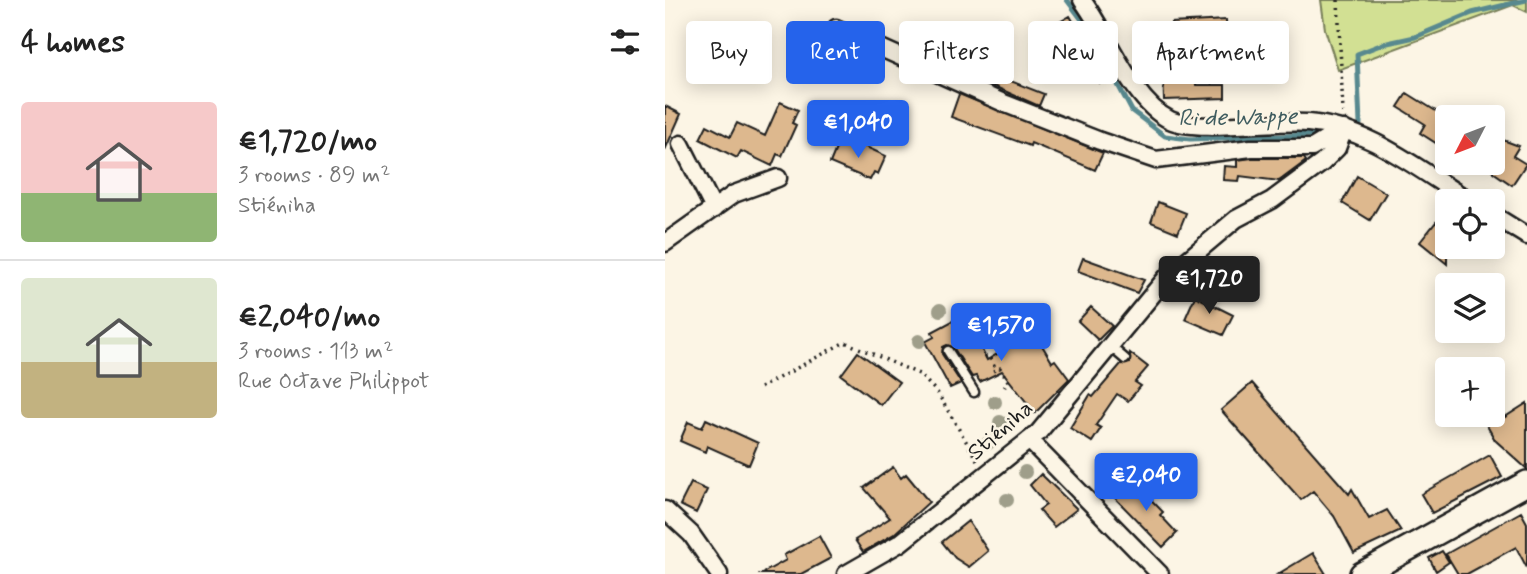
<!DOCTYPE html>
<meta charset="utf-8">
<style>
:root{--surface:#fff;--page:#f6f6f6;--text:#222;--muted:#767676;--line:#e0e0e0;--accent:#2563eb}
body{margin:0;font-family:Mynerve,sans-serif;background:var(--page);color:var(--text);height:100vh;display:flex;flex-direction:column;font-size:26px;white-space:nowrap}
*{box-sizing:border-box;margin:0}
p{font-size:23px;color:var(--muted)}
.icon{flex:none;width:38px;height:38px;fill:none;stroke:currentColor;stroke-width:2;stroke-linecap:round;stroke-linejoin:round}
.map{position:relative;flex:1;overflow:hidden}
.details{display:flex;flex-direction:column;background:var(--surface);width:665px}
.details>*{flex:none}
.hud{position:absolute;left:21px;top:21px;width:665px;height:63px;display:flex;gap:14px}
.needle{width:46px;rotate:228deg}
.buttons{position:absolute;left:770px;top:105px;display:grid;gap:14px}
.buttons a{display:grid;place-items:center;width:70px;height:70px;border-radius:7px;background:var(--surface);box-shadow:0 4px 18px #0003;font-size:35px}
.price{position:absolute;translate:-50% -60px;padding:0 16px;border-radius:7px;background:var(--accent);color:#fff;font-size:23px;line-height:46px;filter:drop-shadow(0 2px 4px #0008)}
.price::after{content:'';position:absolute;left:50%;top:42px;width:21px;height:16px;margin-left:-10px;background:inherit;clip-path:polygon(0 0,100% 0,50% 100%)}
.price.active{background:#222;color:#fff}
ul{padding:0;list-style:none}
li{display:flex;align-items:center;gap:21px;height:175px;padding:0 21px}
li+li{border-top:2px solid var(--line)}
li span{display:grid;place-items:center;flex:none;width:196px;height:140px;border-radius:7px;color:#555}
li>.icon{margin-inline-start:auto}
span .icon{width:84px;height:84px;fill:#fffc;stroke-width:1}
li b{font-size:30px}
h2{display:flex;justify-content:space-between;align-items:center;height:84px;padding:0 21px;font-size:30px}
.tag{padding:0 24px;border-radius:7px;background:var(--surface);box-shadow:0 4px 18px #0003;font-size:24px;line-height:63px}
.tag.active{background:var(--accent);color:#fff}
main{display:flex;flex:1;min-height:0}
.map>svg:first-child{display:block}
.green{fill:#d2e093;stroke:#777e58;stroke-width:2}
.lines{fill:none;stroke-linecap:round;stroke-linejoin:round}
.stream{stroke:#59898f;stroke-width:5}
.building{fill:#ddb88e;stroke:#1c1c1c;stroke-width:2}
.lane-casing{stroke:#1c1c1c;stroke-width:13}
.street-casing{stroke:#1c1c1c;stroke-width:21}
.secondary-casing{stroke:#1c1c1c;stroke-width:28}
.path{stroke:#1c1c1c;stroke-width:3.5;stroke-dasharray:2 5;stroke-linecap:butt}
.lane{stroke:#fcf5e5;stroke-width:8}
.street{stroke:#fcf5e5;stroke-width:16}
.secondary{stroke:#fcf5e5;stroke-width:23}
.tree{fill:#9f9e8a}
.labels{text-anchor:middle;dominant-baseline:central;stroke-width:5;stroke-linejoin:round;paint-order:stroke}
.street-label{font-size:23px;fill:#1c1c1c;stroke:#fcf5e5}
.water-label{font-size:24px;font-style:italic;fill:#3f5c5f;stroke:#fcf5e5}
</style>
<main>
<section class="details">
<h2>4 homes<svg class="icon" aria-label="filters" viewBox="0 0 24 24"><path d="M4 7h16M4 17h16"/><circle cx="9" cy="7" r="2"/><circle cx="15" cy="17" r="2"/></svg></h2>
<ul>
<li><span style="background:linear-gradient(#f6c9c9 65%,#8fb573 0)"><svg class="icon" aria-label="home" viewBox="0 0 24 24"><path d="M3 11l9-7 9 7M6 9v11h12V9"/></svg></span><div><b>€1,720/mo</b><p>3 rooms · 89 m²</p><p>Stiéniha</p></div></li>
<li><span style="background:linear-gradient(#dfe7d0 60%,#c2b280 0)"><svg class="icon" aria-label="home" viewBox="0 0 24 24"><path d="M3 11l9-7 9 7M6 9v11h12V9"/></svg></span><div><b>€2,040/mo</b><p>3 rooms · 113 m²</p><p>Rue Octave Philippot</p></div></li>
</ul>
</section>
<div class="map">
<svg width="862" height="574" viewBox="0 0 862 574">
<rect width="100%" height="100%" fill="#fcf5e5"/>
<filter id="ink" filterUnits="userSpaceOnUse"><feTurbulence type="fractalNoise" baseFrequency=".0143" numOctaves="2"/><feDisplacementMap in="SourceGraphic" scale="14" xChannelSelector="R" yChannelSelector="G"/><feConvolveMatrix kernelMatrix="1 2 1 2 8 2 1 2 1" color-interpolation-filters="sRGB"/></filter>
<g filter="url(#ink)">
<path class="green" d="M656,0H862V12L848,5L673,70L660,29Z"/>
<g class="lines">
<path class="stream" d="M402,0L421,25L467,111L500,136L525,139L649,135
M695,124L692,54L718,44L750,37L807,13L861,0"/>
</g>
<path class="building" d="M405,16L422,45L428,41L447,76L435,83L425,68L413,75L384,28Z
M561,20L562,43L530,44L531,85H560V98L499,100L498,68H509L506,23Z
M287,32L302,38L296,54L332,69L330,75L379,94L374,106L262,57L267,45L279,50Z
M742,93L782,118V132L774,145L755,133L760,124L733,107Z
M294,94L438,153L430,170L366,143L365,146L286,117Z
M115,102L133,110L127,123L131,125L117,156L112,154L107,166L76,151L72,158L35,139L42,125L65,137L72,123L100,136Z
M0,106L16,114L0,150Z
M838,140L854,146L848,156L861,164L847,185L828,172V155Z
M174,141L195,149L197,145L221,156L213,174L209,172L205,180L165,163Z
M587,158H639L641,161L614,181L575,176L574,181L558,180L559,166L572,167V160Z
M692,176L721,193L705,220L677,203Z
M493,202L521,213L513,233L486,222Z
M771,222L782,232V264L755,242Z
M418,258L479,280L472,293L413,271Z
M530,296L568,315L558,335L520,319Z
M426,307L447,326L433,340L413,321Z
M293,318L300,330L305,327L322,360L369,332L387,362L390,360L404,379L370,413L337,371L315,382L311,376L307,377L288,347L282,345L278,347L277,354L296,383L285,388L260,342L269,337L267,332Z
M193,352L234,382L216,405L176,375Z
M465,353L483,367L470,382L476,386L463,401L452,394L431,425L436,428L427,442L405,428L425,395L428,397L456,364L465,363Z
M587,383L684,494L687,489L704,519L722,510L736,531L689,553L669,516L648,491L636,500L556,410Z
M828,395L840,417L862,403V469L830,440L816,415H828Z
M41,419L93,443L84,465L42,446L40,452L15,441L23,422L37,428Z
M825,455L837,477L767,513L756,494Z
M228,467L236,478L241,474L264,502L229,534L198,552L190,540L225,518L199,488Z
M376,474L412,509L389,527L374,510L381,505L365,485Z
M468,481L498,512L495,515L512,533L498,547L450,498Z
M26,483L42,490L31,513L15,505Z
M856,512L862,523V568L851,547L802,574H793L781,554Z
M303,521L323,551L304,567L290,558L277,542Z
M154,536L166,558L136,574H96L121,560L119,555Z
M777,551L784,562L771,571L764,558Z
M648,553L661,574H613Z"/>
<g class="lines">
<defs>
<path id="lane" d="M446,347L460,359
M283,351L309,392"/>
<path id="street" d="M417,0C443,34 466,101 505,120C533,133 609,120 643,123C706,128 753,170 805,201
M171,28L341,104L435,141L491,160L586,148H647L678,129
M16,144L49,209
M828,215L862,236
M0,243L69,194L113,178
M364,440L495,574
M0,510L26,534L54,574
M181,574L235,543L373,433L502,277L571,219L607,200L657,163L672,148L679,129"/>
<path id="secondary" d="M697,574L862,483"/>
</defs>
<use href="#lane" class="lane-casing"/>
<use href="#street" class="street-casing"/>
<use href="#secondary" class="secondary-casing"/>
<path class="path" d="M673,0L678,113
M320,357L324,356L331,370
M328,371L335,368L343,381L338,390
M95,388L180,342L254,374L272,392L312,460"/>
<use href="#lane" class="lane"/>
<use href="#street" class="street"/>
<use href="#secondary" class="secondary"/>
</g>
<g class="tree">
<circle cx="275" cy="310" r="7"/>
<circle cx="254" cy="341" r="7"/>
<circle cx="330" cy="402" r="7"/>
<circle cx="335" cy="422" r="7"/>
<circle cx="323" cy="443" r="7"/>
<circle cx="360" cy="472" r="7"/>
<circle cx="342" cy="500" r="7"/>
</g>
</g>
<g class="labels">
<g class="street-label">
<text transform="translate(336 431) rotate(-41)">Stiéniha</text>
</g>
<g class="water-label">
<text transform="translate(573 118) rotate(-1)">Ri de Wappe</text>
</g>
</g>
</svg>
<div class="buttons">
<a><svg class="needle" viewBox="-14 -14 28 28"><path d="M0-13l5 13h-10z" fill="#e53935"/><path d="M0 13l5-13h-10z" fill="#767676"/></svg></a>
<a><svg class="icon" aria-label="locate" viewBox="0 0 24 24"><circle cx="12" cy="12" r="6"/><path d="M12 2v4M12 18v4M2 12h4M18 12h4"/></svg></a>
<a><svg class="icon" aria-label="layers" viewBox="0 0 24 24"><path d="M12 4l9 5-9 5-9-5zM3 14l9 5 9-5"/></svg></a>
<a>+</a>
</div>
<b class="price" style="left:193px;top:160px">€1,040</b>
<b class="price active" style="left:544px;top:316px">€1,720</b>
<b class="price" style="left:336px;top:363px">€1,570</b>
<b class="price" style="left:481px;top:513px">€2,040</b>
<div class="hud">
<a class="tag">Buy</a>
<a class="tag active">Rent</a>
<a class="tag">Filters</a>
<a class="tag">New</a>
<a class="tag">Apartment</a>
</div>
</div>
</main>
